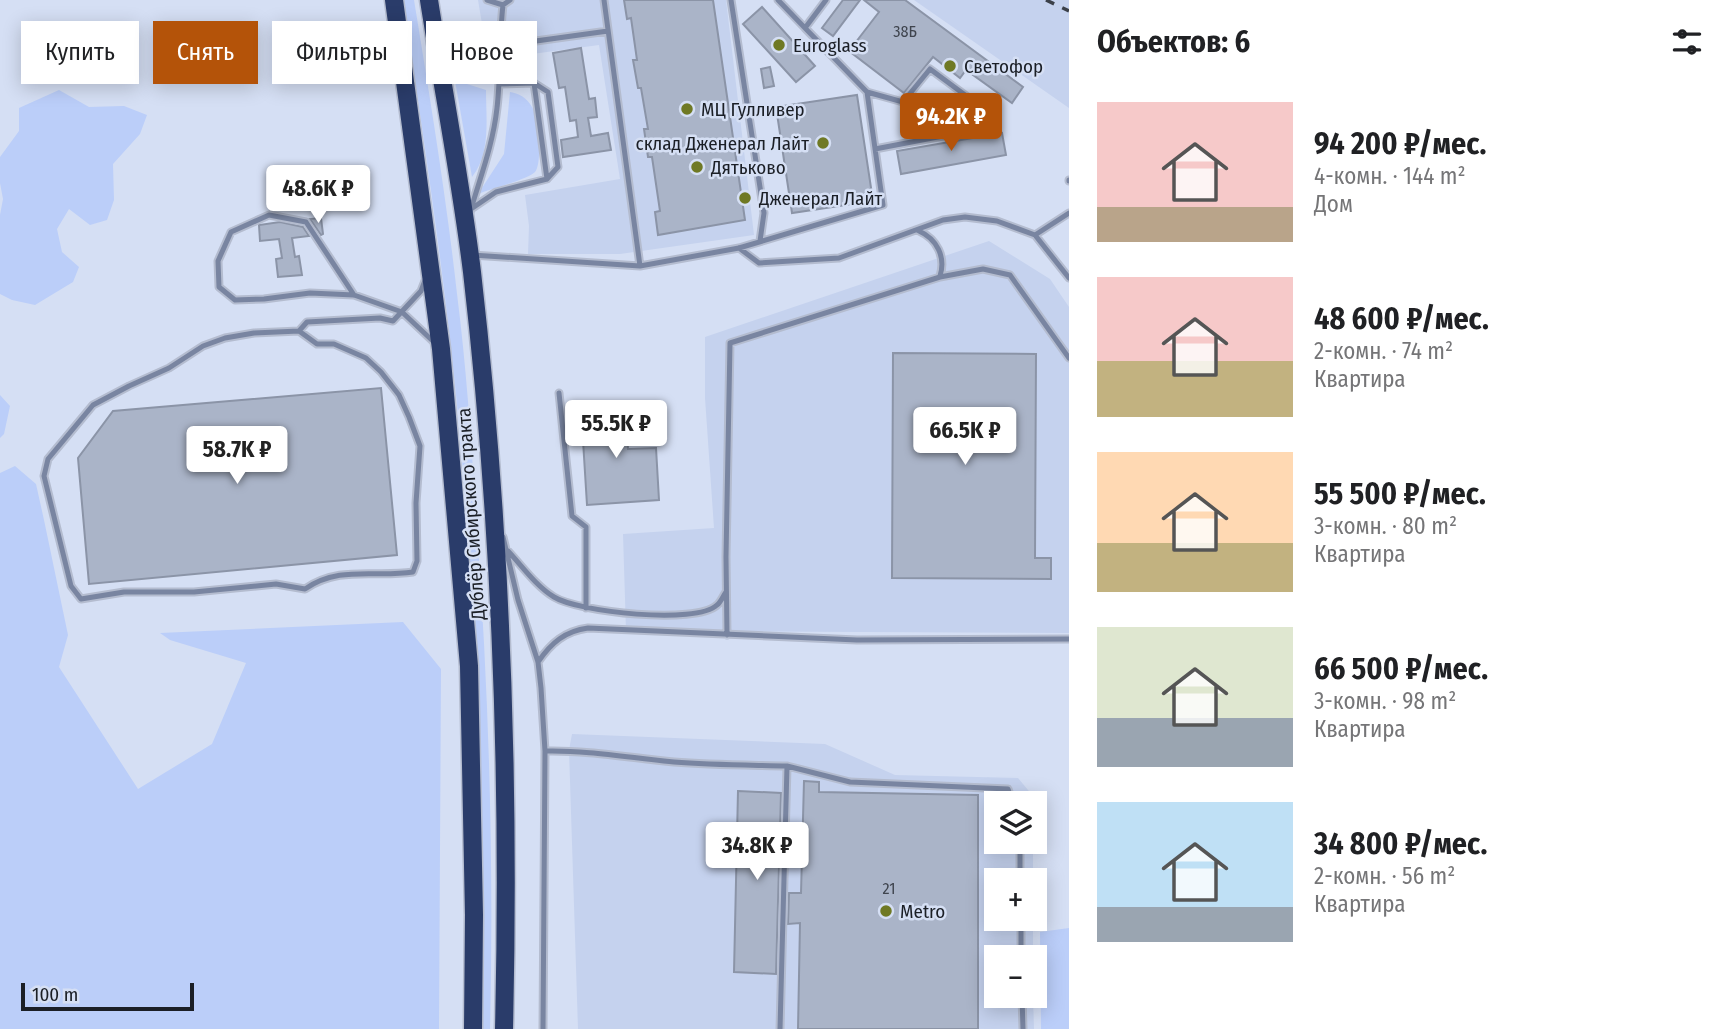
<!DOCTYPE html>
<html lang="ru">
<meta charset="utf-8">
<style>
:root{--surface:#fff;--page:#f6f6f6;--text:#202124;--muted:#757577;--accent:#b45309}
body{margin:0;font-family:"Fira Sans Condensed",sans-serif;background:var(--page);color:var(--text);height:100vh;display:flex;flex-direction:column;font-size:26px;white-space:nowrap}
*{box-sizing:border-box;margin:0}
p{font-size:23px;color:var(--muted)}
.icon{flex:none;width:38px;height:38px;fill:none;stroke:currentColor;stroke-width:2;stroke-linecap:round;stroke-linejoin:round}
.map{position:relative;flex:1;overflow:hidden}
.sheet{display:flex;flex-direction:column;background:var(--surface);width:665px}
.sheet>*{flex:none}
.guide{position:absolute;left:21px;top:21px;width:665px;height:63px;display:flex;gap:14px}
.buttons{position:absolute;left:984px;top:791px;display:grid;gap:14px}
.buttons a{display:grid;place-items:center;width:63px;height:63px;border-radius:0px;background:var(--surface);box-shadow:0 4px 18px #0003;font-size:35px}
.scale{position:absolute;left:21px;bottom:18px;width:173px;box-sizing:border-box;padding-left:7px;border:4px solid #1b1f26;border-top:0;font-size:19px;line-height:24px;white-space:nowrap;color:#1b1f26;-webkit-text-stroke:5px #d5dff4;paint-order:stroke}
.price{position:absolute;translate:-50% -60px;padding:0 16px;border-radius:7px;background:#fff;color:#222;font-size:23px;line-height:46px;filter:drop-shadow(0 2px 4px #0008)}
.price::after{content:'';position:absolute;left:50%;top:42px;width:21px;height:16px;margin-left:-10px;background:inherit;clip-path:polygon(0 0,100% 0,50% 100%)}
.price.active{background:var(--accent);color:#fff}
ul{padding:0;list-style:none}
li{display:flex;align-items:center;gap:21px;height:175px;padding:0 28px}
li span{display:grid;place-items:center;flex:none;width:196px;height:140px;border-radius:0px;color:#555}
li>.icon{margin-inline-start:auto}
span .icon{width:84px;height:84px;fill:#fffc;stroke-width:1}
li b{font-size:30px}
h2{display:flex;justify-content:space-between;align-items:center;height:84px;padding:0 28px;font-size:30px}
.chip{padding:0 24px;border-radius:0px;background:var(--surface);box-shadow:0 4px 18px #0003;font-size:24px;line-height:63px}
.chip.active{background:var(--accent);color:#fff}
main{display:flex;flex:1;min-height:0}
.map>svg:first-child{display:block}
.built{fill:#c5d2ee}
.green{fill:#bbcef9}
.building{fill:#aab4c8;stroke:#8b94a7;stroke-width:2}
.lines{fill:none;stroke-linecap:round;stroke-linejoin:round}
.lane-casing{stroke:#b4bccf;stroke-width:9}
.primary-casing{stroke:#b4bccf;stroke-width:21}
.lane{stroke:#7985a1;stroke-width:5}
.primary{stroke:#2a3c6a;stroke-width:18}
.rail{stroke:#3b4049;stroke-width:3.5;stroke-dasharray:9 9;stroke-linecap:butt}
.poi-dot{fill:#6f7924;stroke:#d5dff4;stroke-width:2.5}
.labels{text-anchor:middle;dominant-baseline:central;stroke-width:5;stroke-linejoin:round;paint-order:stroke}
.number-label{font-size:16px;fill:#3f444e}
.poi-label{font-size:19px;fill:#1b1f26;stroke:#d5dff4;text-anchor:start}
.street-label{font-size:19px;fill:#1b1f26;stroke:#d5dff4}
</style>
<main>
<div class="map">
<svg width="1069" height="1029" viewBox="0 0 1069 1029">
<rect width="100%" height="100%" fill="#d5dff4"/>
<path class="built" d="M478,0H726L754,235L620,254H528L529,226L525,195L620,179L599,45L488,60Z
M914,0H1069V108Z
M989,241L1050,279L1069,307V633L626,631L623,534L714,528L705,398V337Z
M572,734L825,744L895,775L1018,778L1033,796V803H996V842H1033V880H996V919H1033V957H996V996H1033L1034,1029H578L569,750Z"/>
<path class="green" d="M403,0H414C430,98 446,195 457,294C467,372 472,452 477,531C489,697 494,863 490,1029H479C476,879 476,729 470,579C461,385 432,192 403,0Z
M454,75L467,84L486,90C486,119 491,153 472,177Z
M59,90L89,107L124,106L147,115L140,134L113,164L114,200L107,220L90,225L69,209L57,229L62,252L79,267L73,282L35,305L12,300L0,294V215L3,199L0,183V157L19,131V108Z
M510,92C520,94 526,97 532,107C538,117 543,162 535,172C529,179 490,189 478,194L504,154Z
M0,395L10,406L4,434L0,438Z
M15,466L36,484L44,520L68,635L59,667L138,789L212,744L246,663L170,640L160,633L403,622L441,669L439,1029H0V473Z
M1069,928V1029H1041L1040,932Z"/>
<path class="building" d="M624,0H713L745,220L658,235L655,212L660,211L652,157H648L644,129H648L641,88H638L633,60H637L631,18L627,19Z
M843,0H860L833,36L822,28Z
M864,0H905L1023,87L1012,103L966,70L960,78L933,57L904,93L849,51L879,12Z
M762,7L815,66L796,82L743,24Z
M581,48L589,99L595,98L597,117L588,118L591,136L608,133L611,150L563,157L561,140L578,137L576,120L570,121L565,87L559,88L553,53Z
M770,67L774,86L764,88L761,69Z
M857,95L873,201L792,213L776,107Z
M1002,133L1006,155L901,174L897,151Z
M321,218L323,234L321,235L310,219Z
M280,222L303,227L309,236L292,238L295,257L299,256L302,275L278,277L276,259L282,258L279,239L260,241L259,225Z
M893,353L1036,354L1035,558H1051V579L892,578Z
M381,388L397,555L89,584L78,458L113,411Z
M625,405L628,449L656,448L659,500L587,505L581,408Z
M804,781L819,782V792L978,795V1029H798L800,923L788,924L789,893H801Z
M738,791L781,793L776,974L734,972Z"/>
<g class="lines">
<defs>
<path id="lane" d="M487,0L503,5
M604,0L640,266
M731,0L764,213L760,241
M778,0L805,28L826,0
M500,46L608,31
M534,83L548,92L558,167L547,179
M867,92L903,102L930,69L992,115L995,120L990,127L875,149
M1069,181V180
M471,209C481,175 493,144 497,108C501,74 499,39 503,5L510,0
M470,212L471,209L496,192L547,179L534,83L499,84
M919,231C937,239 946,257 940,276
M1035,235L1069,278
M739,248L759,263L839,258L943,220L965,217L997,221L1035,235L1069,213
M472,255L640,266L739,248L883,205L867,92L805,28
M354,295L306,222L269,215L231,232L218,261L219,287L235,300L264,299L310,293L354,295L402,312L436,344
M299,331L317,344H334L366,358L381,372L399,395L409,417L420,446L416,503L417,561L413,572C374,578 340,565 305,589L276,584L194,592H124L81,599L71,586L44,476L48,459L93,405L129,386L169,368L203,346L225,338L254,333L299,331L307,322L380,318L393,321L421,291L426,278
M559,393L572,516L586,527V608
M503,537L518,600L538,662L541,688L545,751L543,1029
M508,551C522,566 536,586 554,597C578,612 696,625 717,605C721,602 723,596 726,592
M727,635L726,557L730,343L940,277L983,269L1010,275L1069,358
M538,662C551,643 565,631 588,628L857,640L1069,639
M545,751C588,750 631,758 674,762C711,765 749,765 787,766L780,1029
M787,766L850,782L1008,789L1013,803
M1020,842V880
M1021,919V957
M1022,996L1023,1029"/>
<path id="primary" d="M394,0L441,349L469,666L474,915L473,1029
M429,0C443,90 461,182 472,272C501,523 510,777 504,1029"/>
</defs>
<use href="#lane" class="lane-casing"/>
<use href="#primary" class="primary-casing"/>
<use href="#lane" class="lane"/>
<use href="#primary" class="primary"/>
<path class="rail" d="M1046,0L1069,11"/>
</g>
<g class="poi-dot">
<circle cx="779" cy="45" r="7"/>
<circle cx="950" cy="66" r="7"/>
<circle cx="687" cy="109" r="7"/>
<circle cx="823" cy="143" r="7"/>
<circle cx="697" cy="167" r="7"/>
<circle cx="745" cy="198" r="7"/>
<circle cx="886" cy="911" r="7"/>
</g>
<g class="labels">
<g class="number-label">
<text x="905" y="31">38Б</text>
<text x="889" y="888">21</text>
</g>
<g class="poi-label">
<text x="793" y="45">Euroglass</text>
<text x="964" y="66">Светофор</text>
<text x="701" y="109">МЦ Гулливер</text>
<text x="809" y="143" text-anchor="end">склад Дженерал Лайт</text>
<text x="711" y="167">Дятьково</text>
<text x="759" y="198">Дженерал Лайт</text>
<text x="900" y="911">Metro</text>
</g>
<g class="street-label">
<text transform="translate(471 514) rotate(-94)">Дублёр Сибирского тракта</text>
</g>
</g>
</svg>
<div class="buttons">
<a><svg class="icon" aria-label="layers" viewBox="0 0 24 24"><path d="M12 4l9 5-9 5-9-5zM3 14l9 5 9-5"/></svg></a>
<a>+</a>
<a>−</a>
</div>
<div class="scale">100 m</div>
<b class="price active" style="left:951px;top:153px">94.2K ₽</b>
<b class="price" style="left:318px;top:225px">48.6K ₽</b>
<b class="price" style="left:616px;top:460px">55.5K ₽</b>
<b class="price" style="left:965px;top:467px">66.5K ₽</b>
<b class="price" style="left:237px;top:486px">58.7K ₽</b>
<b class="price" style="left:757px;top:882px">34.8K ₽</b>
<div class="guide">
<a class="chip">Купить</a>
<a class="chip active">Снять</a>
<a class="chip">Фильтры</a>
<a class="chip">Новое</a>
</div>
</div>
<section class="sheet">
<h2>Объектов: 6<svg class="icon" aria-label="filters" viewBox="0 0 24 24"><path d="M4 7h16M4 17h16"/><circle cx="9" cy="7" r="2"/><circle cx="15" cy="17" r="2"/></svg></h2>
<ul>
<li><span style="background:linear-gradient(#f6c9c9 75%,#b9a48a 0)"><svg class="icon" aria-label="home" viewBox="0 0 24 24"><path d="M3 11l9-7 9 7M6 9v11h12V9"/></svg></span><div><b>94 200 ₽/мес.</b><p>4-комн. · 144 m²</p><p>Дом</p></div></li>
<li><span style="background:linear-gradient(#f6c9c9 60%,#c2b280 0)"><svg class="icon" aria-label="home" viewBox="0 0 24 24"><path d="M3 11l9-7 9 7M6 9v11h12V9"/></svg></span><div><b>48 600 ₽/мес.</b><p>2-комн. · 74 m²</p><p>Квартира</p></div></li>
<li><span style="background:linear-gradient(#ffd9b3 65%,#c2b280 0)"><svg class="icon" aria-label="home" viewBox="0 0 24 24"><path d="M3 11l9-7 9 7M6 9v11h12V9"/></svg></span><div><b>55 500 ₽/мес.</b><p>3-комн. · 80 m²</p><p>Квартира</p></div></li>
<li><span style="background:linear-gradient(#dfe7d0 65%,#9aa5b1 0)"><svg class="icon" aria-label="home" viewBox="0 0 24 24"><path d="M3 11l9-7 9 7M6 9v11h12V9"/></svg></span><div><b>66 500 ₽/мес.</b><p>3-комн. · 98 m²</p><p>Квартира</p></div></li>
<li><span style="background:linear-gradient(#bfe0f5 75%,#9aa5b1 0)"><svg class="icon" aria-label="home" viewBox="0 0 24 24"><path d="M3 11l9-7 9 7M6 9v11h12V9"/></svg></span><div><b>34 800 ₽/мес.</b><p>2-комн. · 56 m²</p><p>Квартира</p></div></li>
</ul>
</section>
</main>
